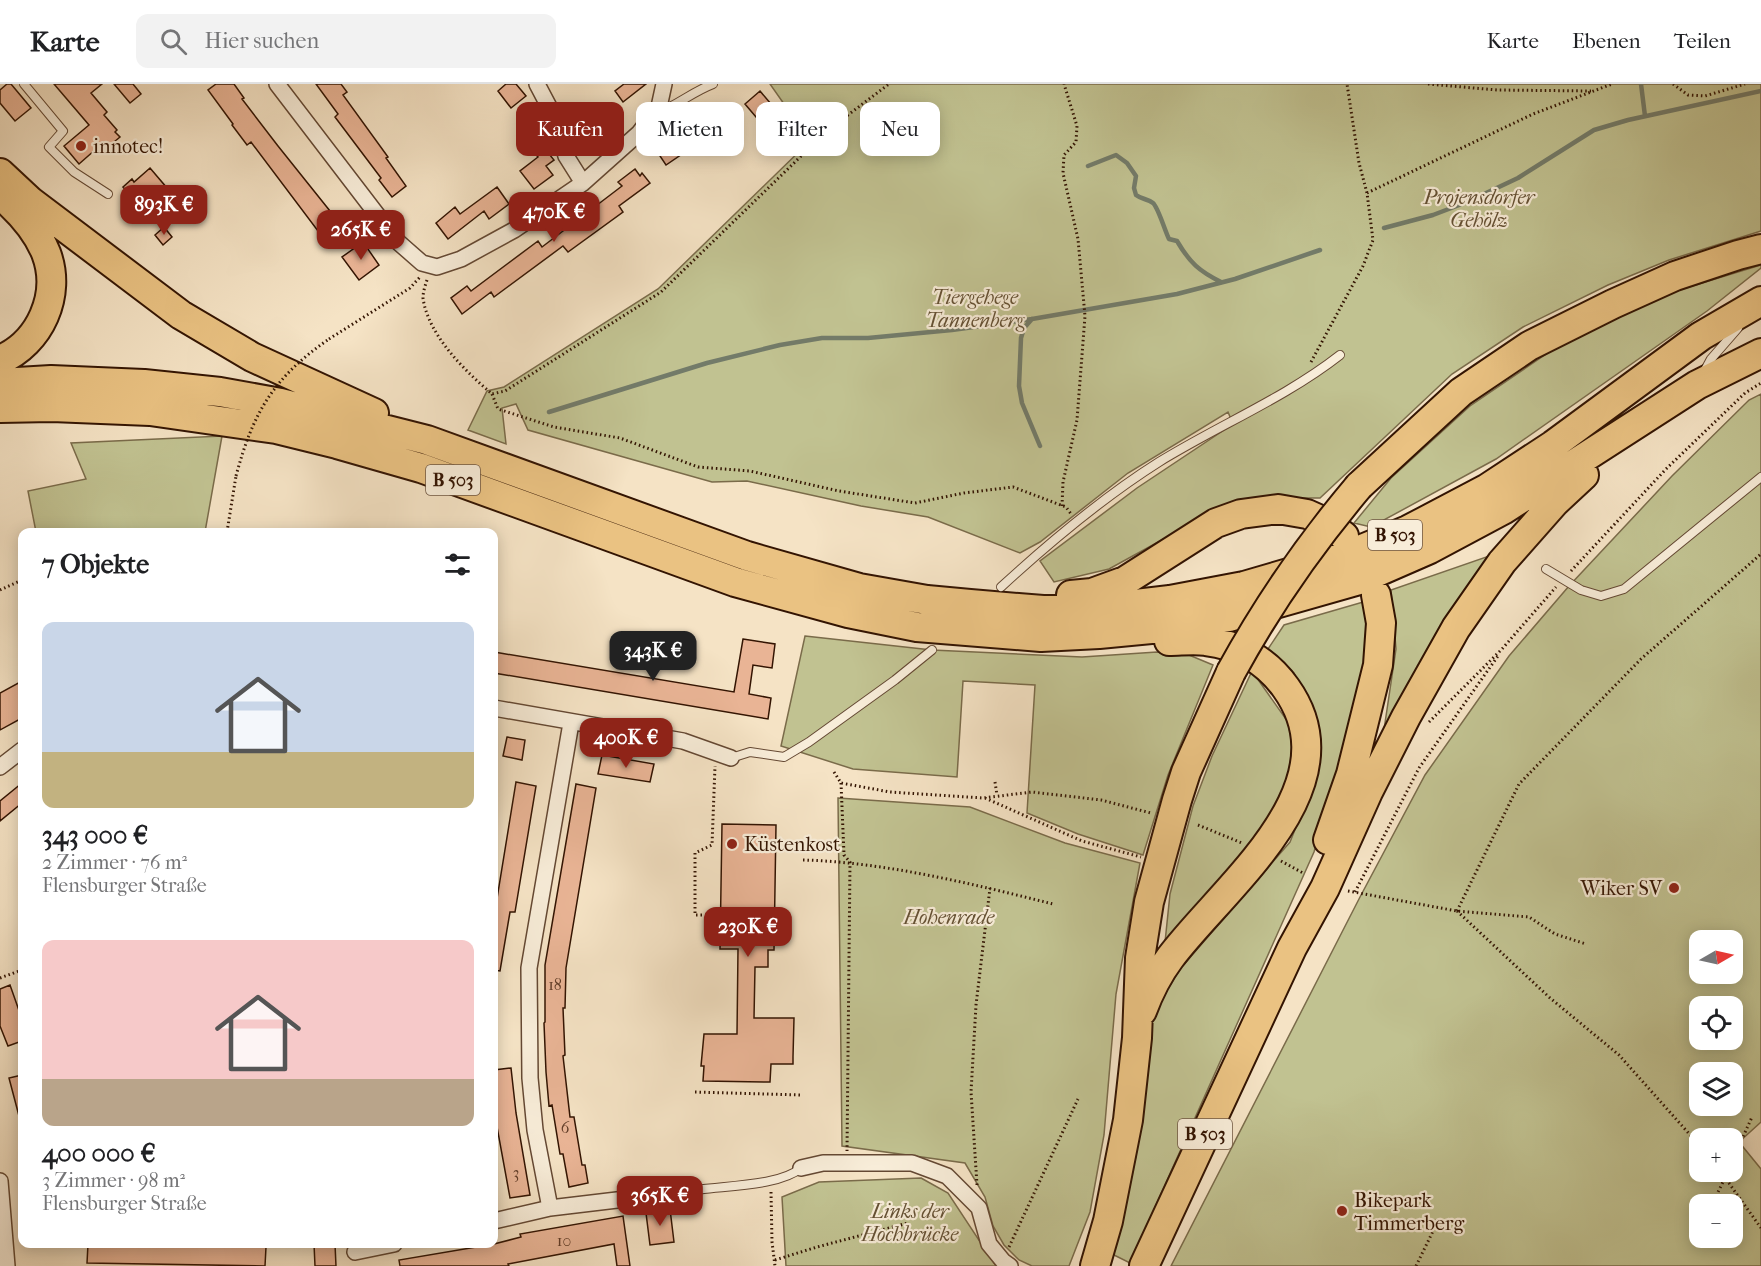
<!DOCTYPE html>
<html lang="de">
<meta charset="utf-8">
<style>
:root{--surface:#fff;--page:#f2f2f2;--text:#202124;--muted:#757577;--line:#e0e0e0;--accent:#8f2418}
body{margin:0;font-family:"IM FELL French Canon",serif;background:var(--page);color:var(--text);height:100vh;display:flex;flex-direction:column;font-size:22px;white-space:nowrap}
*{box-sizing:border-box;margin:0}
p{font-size:20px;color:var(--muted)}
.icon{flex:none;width:33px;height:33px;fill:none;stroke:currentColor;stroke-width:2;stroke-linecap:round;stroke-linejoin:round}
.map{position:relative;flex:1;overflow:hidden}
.details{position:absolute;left:18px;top:444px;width:480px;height:720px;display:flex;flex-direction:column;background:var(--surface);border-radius:12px;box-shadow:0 3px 15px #0003}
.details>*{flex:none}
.banner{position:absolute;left:516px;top:18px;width:570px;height:54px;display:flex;gap:12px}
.needle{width:39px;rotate:81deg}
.controls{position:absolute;left:1689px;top:846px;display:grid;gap:12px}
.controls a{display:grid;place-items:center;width:54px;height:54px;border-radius:12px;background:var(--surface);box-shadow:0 3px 15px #0003;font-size:30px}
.price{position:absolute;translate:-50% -51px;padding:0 14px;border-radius:12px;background:var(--accent);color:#fff;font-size:20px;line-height:39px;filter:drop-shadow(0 2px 3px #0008)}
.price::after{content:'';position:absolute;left:50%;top:36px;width:18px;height:14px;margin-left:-9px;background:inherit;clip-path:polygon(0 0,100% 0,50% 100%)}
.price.on{background:#222;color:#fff}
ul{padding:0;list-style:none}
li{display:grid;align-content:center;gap:12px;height:318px;padding:0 24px}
li span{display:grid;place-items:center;height:186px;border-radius:12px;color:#555}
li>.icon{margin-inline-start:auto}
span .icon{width:108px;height:108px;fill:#fffc;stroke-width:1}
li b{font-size:26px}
h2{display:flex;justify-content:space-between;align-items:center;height:72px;padding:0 24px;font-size:26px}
.chip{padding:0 21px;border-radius:12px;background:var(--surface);box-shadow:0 3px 15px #0003;font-size:21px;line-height:54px}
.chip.on{background:var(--accent);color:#fff}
header{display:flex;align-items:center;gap:36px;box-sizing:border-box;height:84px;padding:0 30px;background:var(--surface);border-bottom:2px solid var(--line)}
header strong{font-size:28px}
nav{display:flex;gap:33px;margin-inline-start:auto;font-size:21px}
.search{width:420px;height:54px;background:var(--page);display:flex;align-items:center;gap:15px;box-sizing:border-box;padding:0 21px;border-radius:12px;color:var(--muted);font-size:22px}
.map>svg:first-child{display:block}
.green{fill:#c1c291;stroke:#7a6b4a;stroke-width:1.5;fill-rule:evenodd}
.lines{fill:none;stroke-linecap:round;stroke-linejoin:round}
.stream{stroke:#737b69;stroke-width:4.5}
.building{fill:#e9b495;stroke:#331402;stroke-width:1.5}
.lane-casing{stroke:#644833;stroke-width:10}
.street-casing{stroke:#644833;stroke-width:18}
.highway-casing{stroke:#331402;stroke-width:32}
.path{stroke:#331402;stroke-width:3;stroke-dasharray:1.5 3;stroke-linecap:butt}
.lane{stroke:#f8edd9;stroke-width:8}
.street{stroke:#f8edd9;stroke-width:15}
.highway{stroke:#eac282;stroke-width:28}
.highway-bridge-casing{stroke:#331402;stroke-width:32;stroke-linecap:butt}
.path-bridge{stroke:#331402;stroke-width:3;stroke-dasharray:1.5 3;stroke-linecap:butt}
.highway-bridge{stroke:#eac282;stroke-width:28}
.poi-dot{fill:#8f2418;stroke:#f8edd9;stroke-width:2}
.labels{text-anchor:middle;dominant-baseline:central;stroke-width:4.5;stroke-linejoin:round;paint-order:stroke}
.number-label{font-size:16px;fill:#603c27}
.shield{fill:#f8edd9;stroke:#6e5542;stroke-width:1.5}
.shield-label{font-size:18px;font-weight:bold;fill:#331402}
.poi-label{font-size:20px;fill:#331402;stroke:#f8edd9;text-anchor:start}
.park-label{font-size:20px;font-style:italic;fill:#655134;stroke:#f8edd9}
</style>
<header>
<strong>Karte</strong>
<div class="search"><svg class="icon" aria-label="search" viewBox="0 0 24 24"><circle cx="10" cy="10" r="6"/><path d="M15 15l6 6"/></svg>Hier suchen</div>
<nav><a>Karte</a><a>Ebenen</a><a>Teilen</a></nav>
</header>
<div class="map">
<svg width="1761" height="1182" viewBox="0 0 1761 1182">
<rect width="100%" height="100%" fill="#f5e3c5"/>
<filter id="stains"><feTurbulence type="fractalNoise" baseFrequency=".00333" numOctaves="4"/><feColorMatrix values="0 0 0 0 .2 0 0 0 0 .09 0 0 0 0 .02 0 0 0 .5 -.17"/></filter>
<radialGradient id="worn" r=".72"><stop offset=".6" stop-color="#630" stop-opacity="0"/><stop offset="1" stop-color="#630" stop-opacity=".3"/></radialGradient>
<path class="green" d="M770,0H1761V147L1669,176L1608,201L1523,243L1452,290L1320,414H1263L1220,424L1109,485L1054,498L1040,477L1137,404L1233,340L1228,328L1128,389L1040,458L1020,469L928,433L861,422L747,397L712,398L528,346L516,320L502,324L506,360L468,346L487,307L504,303L658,205L810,57Z
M1761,181V184L1707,227L1496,375L1371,443L1354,439L1391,394L1470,322L1558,262L1666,210Z
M1761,310V1038L1739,1058L1761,1085V1182H1171L1360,813L1425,691L1509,572L1569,502L1672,392L1749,316ZM1700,856H1732V890H1700ZM1700,922H1732V956H1700ZM1700,988H1732V1022H1700ZM1700,1054H1732V1088H1700ZM1700,1120H1732V1154H1700Z
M222,352L205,448H36L28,407L86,395L71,359Z
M1489,472L1382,659L1396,565L1391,506Z
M1370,516L1362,603L1314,768L1130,1179L1112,1170L1136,1072L1152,931L1180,885L1290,758L1318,688L1313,633L1294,589L1268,565L1284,541Z
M805,552L932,566L1082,573L1157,568L1189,571L1213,581L1168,691L1143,771L1078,750L1027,729L1035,601L963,597L957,693L853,685L781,662Z
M1252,587L1288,638L1294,670L1277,726L1164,868L1170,810L1193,722L1212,672Z
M838,714L970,723L1065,759L1140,779L1116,910L1104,1051L1090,1128L1069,1182H1032L1019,1176L1004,1161L993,1142L985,1113L965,1079L842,1062Z
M921,1094L948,1109L996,1182H786L782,1113L819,1098Z"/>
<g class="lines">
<path class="stream" d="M1641,0L1645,32
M1088,82L1116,71L1127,79L1136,92L1134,104L1136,111C1141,115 1148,115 1153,119C1158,123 1165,147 1169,155L1177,157C1190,179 1199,187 1221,198
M1384,144L1433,131L1467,118L1518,94L1594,46L1628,36L1761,7
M1032,235L1024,244L1021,254L1019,302L1022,319L1040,362
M549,328L707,279L780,261L822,254H868L952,246L1032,235L1177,210L1235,195L1320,166"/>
</g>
<path class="building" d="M7,0H11L31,24L15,37L0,19V6Z
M54,0H102L91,9L107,28L104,31L117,46L115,48L120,53L108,63L104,58L79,80L64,62L89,41Z
M114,0H133L141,10L130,19Z
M216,0H234L244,14L242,15L278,62L334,132L333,133L337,139L321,151L251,58L247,61L232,41L233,40L208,6Z
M316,0H341L347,8L343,11L388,73L386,74L406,102L392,113L379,96L381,94L335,33L338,30Z
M506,0H516L526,12L511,24L498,7Z
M624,0H646L623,18L615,7Z
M760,7L782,33L767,46L745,20Z
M699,22L712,40L681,62L685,68L666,81L654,63L663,57L661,55L682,40L680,36Z
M602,27L613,42L597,55L600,59L588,68L578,55L591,45L587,39Z
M543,57L552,68L549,70L554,76L546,82L553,91L534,105L520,87L538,73L532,66Z
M150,84L167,104L163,107L182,129L173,137L154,115L142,125L123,103L132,95L134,98Z
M635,85L640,92L642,89L650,99L619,122L623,128L568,168L563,162L494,213L491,208L462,230L451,214L467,202L471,207L538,157L542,163L622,102L618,98Z
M497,103L509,120L489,135L484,127L448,155L436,139L455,123L460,130Z
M164,143L172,153L163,161L155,151Z
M363,158L379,181L359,196L342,173Z
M743,555L775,560L772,584L753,581L749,610L771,614L768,635L494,589V568L734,608Z
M22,597V634L0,646V609Z
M507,653L525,656L522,676L503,672Z
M602,671L654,680L650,698L598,690Z
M516,698L536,702L515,828H510L500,887L494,886V833Z
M22,699V719L0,737V717Z
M576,700L596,704L566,884L565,924H563L565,971L563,972L570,1033H574L582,1081H585L588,1099L569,1103L563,1070H560L552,1021L549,1022L546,988L544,939L545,938V881Z
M722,740L776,741L774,866H768V883H755L754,934H794L793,973V980H771L770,998L703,997L704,982H701L704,950H737L738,865H720Z
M10,901L22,935V957L8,962L0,942V905Z
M511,984L516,1029L530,1111L510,1114L495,1032L494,986Z
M22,991V1031L19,1032L9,994Z
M670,1125L674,1158L650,1161L646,1129Z
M623,1132L630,1182H617L614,1160L508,1180L509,1182H400L399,1176L494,1160L521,1153L520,1150Z
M88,1160L180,1161L182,1160H236V1163H266L265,1182L87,1179Z
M314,1160H335L336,1182H315Z"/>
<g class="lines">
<defs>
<path id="lane" d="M24,0L63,47L49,63L74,88L108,110
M657,29C678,21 692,8 713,0
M1705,286L1711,275L1738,244
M1546,485L1581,506L1601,512L1624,505L1761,393
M1001,503C1050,458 1102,414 1159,378C1219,341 1285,314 1340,271
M731,674L750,668L784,673L809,658L895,596L932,566
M684,1108C716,1101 777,1104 801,1084"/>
<path id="street" d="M277,0L398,158L422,179L437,183L461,175L514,146L583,99L639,49L659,23L664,0
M537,0L556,36L566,72L583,99
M494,624L683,657L731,674
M0,683L22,666
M801,1084L823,1079H912L947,1092L979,1124L989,1160L1003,1177L1010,1182
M0,1097L7,1182
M550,1124L535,1046L530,994L529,884L571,639
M494,1137L550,1124L684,1108
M355,1168L394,1160"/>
<path id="highway" d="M0,89L30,117L181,231L252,273L374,329
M0,276C40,259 62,211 46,169C37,147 21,129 4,114
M0,299L51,296L144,300L220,308L281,319L427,356L747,472L859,504L927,516L970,520L1043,526L1102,524L1170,516L1244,502L1343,473L1408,446L1486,405L1553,361L1701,252L1761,217
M0,324L52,323L150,327L276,345L337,360L421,384L735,498L848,529L917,543L1041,553L1099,550L1172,543L1229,533L1359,496L1430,465L1503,426L1697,301L1761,269
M1359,402L1461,308L1529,262L1613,220L1675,192L1738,171L1761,165
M1071,511L1092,509L1125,497L1216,439L1241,430L1278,425L1307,430L1327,439L1344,452
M1328,756L1351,690L1378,581L1381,539L1376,511
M1142,927C1149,908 1158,890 1170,874C1223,803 1357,703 1286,604C1267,577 1239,561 1206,557C1194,555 1181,557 1169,557
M1095,1182L1108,1137L1128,1036L1137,954L1140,874L1149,818L1177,716L1186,688L1231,588
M1144,1182L1292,864L1325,804L1368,708L1406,633L1456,544L1502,478L1555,418L1584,391"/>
</defs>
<use href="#lane" class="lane-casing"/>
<use href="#street" class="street-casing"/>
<use href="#highway" class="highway-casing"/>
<path class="path" d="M1428,0L1497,6L1591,7
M1673,0L1688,11L1705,12L1745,0
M1367,109L1533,30L1612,0
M427,196C425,202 423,208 423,214C428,251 465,287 492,310L505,307L661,208L828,46L889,0
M329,255L410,204L420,193
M1311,278L1363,182L1373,156L1367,109L1359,79L1347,0
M492,310L498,325L554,343L620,354L698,383L750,387L839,407L915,419L964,409L1013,403L1066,423L1071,430
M1062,422L1063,398L1077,336L1085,232L1078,155L1063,89L1064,71L1076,58L1077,42L1064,0
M227,448L236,392
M1571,487L1666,385L1745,309L1761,299
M0,506L22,496
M1429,638L1502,565L1556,503
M834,688L841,699L890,708L983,714L1032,708L1101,716L1151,729
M995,698L997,711
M841,699L844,771L850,778L847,1067
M985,714L1082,757L1141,773
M1198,741L1242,759
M803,776C884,778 973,800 1053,820
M1281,777L1303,789
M1348,807L1457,827L1529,833L1555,850L1586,860
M1355,808L1419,684L1498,572
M1457,827L1519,700L1641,575L1761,470
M1457,827L1550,914L1619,971L1700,1062
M711,831H695V769L712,761L715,682
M0,894L22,886
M695,1008L801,1011
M1732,1077L1752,1033
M1721,1088L1761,1144
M977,1101L971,1008L976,921L990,804
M771,1108L772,1158L775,1182
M1712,1120L1728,1088
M1009,1163L1078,1015
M775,1176L817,1163L908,1139
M1416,1182L1436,1141L1435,1135"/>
<use href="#lane" class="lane"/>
<use href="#street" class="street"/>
<use href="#highway" class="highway"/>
<defs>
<path id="highway-bridge" d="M1231,588C1267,522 1310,460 1359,402"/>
</defs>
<use href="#highway-bridge" class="highway-bridge-casing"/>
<path class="path-bridge" d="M236,392C253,328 274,293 329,255"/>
<use href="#highway-bridge" class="highway-bridge"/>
</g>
<g class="poi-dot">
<circle cx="81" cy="62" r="6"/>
<circle cx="732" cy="760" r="6"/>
<circle cx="1674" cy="804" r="6"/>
<circle cx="1342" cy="1127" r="6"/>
</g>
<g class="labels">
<g class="number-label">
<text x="555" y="900">18</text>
<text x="565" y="1043">6</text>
<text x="516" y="1088">3</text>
<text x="564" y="1156">10</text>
</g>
<g class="shield">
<rect x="426" y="381" width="54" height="30" rx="4.5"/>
<rect x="1368" y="436" width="54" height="30" rx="4.5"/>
<rect x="1178" y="1035" width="54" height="30" rx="4.5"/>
</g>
<g class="shield-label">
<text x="453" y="396">B 503</text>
<text x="1395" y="451">B 503</text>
<text x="1205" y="1050">B 503</text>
</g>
<g class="poi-label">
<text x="93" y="62">innotec!</text>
<text x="744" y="760">Küstenkost</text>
<text x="1662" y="804" text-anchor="end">Wiker SV</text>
<text x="1354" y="1116">Bikepark<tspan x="1354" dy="23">Timmerberg</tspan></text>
</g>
<g class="park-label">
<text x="1479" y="113">Projensdorfer<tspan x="1479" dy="23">Gehölz</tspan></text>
<text x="975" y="213">Tiergehege<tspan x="975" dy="23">Tannenberg</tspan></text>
<text x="949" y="833">Hohenrade</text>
<text x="910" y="1127">Links der<tspan x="910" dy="23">Hochbrücke</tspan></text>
</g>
</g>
<rect width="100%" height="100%" filter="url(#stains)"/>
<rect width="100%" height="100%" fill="url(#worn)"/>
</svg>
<div class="controls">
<a><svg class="needle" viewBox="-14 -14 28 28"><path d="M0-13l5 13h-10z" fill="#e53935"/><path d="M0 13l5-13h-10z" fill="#757577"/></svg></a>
<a><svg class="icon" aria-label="locate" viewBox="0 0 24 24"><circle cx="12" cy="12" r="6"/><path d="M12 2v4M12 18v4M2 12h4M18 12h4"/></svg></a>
<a><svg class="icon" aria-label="layers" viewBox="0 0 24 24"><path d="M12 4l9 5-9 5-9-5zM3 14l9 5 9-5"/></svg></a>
<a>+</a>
<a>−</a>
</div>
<b class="price" style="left:164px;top:152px">893K €</b>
<b class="price" style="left:554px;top:159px">470K €</b>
<b class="price" style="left:361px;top:177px">265K €</b>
<b class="price on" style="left:653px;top:598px">343K €</b>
<b class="price" style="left:626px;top:685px">400K €</b>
<b class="price" style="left:748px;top:874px">230K €</b>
<b class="price" style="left:660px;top:1143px">365K €</b>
<div class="banner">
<a class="chip on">Kaufen</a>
<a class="chip">Mieten</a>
<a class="chip">Filter</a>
<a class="chip">Neu</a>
</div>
<section class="details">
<h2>7 Objekte<svg class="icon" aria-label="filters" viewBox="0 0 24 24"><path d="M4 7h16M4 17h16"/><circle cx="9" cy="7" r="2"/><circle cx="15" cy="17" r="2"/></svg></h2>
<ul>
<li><span style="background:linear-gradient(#c9d6e8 70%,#c2b280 0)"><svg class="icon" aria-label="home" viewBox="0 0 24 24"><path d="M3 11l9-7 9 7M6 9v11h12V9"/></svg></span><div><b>343 000 €</b><p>2 Zimmer · 76 m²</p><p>Flensburger Straße</p></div></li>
<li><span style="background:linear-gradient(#f6c9c9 75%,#b9a48a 0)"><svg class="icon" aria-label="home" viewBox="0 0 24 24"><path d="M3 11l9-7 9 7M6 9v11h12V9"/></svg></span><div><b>400 000 €</b><p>3 Zimmer · 98 m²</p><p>Flensburger Straße</p></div></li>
</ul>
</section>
</div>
